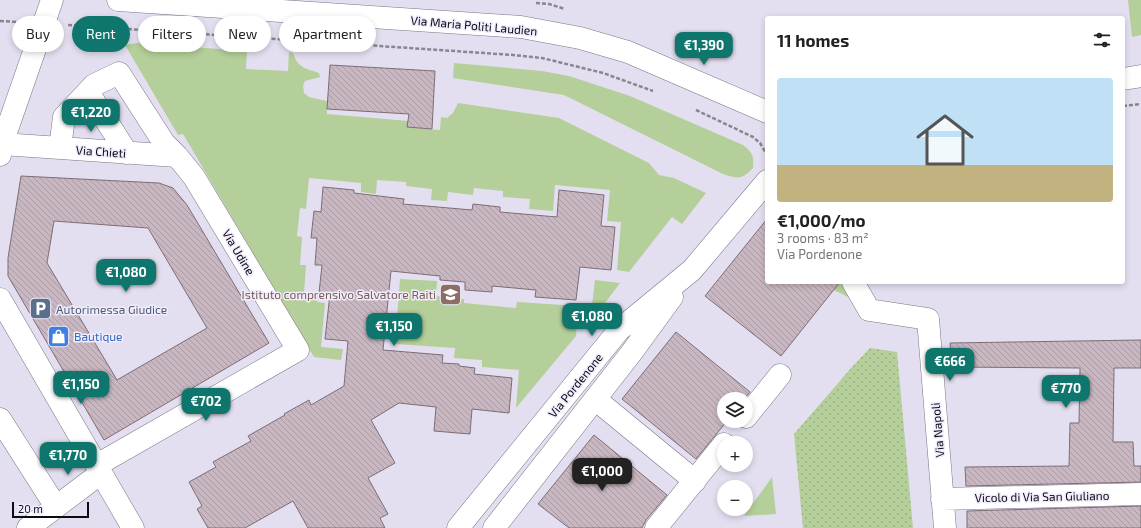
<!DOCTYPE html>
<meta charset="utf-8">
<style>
:root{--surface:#fff;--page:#f6f6f6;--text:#222;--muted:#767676;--accent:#0f766e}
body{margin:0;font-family:"Exo 2",sans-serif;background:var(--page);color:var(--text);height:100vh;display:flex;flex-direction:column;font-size:15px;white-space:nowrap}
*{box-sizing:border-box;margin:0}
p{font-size:13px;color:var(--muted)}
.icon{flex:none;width:22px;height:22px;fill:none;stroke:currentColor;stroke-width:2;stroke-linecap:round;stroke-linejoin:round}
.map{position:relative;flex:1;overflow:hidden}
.sheet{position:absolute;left:765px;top:16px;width:360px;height:268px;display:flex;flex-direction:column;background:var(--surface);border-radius:4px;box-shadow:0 2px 6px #0003}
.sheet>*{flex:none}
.guide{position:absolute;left:12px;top:16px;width:380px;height:36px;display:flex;gap:8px}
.controls{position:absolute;left:717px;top:392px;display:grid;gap:8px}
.controls a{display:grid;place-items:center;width:36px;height:36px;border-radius:50%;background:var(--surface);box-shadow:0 2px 6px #0003;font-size:20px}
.scale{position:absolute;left:12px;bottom:10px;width:77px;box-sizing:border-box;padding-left:4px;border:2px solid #0d0b11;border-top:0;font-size:11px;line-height:14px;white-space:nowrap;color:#0d0b11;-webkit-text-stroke:3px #f1ecfd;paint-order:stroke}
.price{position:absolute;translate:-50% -34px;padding:0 9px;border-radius:8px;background:var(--accent);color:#fff;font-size:13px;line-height:26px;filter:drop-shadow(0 1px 2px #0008)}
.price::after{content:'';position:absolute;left:50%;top:24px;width:12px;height:9px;margin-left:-6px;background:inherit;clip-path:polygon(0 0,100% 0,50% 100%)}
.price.active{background:#222;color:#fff}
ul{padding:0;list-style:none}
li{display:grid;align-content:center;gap:8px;height:212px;padding:0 12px}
li span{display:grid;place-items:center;height:124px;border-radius:4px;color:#555}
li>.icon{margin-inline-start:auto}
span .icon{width:72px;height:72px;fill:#fffc;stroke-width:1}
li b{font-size:17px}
h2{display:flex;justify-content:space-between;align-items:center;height:48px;padding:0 12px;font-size:17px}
.tag{padding:0 14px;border-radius:18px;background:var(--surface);box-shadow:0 2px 6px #0003;font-size:14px;line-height:36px}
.tag.active{background:var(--accent);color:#fff}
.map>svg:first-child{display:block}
.grass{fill:url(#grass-dots)}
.garden{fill:#b4cf99}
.building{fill:url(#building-back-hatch);stroke:#7d6d76;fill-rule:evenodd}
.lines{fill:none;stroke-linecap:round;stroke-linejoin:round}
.minor-casing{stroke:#797584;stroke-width:23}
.path{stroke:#898591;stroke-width:2.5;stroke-dasharray:4 2;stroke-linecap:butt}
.minor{stroke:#fff;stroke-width:22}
.labels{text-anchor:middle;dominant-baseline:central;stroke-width:3;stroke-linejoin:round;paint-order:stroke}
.street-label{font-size:12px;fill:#0d0b11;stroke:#f1ecfd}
.education-label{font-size:12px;fill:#785e54;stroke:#f1ecfd;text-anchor:end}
.service-label{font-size:12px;fill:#4e5e75;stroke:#f1ecfd;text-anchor:start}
.shop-label{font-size:12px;fill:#366cbe;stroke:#f1ecfd;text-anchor:start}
</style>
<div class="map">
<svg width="1141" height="528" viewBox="0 0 1141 528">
<defs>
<pattern id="grass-dots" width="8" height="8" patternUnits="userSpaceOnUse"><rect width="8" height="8" fill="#b4cf99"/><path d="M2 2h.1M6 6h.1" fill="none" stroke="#9ab083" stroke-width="1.8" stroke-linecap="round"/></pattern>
<pattern id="building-back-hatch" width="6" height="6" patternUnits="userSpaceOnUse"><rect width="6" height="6" fill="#c8b7c1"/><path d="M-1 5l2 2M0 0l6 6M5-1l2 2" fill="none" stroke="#ab9ca5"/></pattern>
</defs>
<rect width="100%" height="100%" fill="#e4dff0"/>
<path class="grass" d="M870,348L897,352L913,528H803L794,434L852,367Z"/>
<path class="garden" d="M1128,0H1141V35L1132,37Z
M136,43L247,51L246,69L288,71L289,52L293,53C298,68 305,68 319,73L320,77L305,81L303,86L304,93L309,97L327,101V114L408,121V127L440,130L441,117L447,118L453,113L458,103L559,118L649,163L659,175L674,178L706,193L682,224L672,217L629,272L617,270L621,222L607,221L610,190L555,185L553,211L529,209L530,199L503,197V191L474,188L473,195L448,192L447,201L431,200L432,189L406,186V182L377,180L376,194L361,192V183L309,178L306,209L300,208L297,236L302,237L300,265H306L304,293L318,294L317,302L325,303L321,347L343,349L341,360L314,357L183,134L178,135L125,45Z
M454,63L542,71L569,76L630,96L743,145C753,153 754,156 753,168C741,180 739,179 723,174L564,95L453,78Z
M400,279L437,281L436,296L464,299V303L516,308L517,302L578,306L576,336L516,408L519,370L482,367V360L454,358L455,348L395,344Z
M595,280L620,283L590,323Z
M824,282H843L854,300L834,290Z
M772,477L776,514L744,516Z"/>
<path class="building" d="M330,65L435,71L432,129L407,127L409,114L327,109Z
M21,176L159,183L173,188L187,205L269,343L104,440L8,276V258ZM54,221L148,228L207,328L117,380L47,263Z
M323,187L354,190V193L404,199L403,204L472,210L473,204L500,207V212L557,217L559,190L604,195L601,226L615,227L611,270L580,267L576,300L535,297L536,290L492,286V292L465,290V282L440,280V276L391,271L383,350L443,355L442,363L459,364V366L475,368L474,374L512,378L509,413L472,409L470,434L434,431L436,407L399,403L371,420L395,463L368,478L388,514L380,518L385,528H308L293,501L245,528H208L197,509L202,506L189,482L216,467L213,462L251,441L248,436L285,415L284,414L309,400L311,405L344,386L348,341L325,339L330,294L319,293L322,265H315L317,238H311L314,211L321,212Z
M767,219V282H840L781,356L705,296Z
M676,332L750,392L744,399H724V421H727L696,459L622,399Z
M1141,340V368H1114L1113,442H1133L1134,466H1141V482L966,486L965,467L1069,466L1070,423H1079L1080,368L952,367L950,343Z
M594,435L667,495L646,520L642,528H569L538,504Z
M1141,506V528H967V511Z"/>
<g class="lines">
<defs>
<path id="minor" d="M118,0L521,27L580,38L628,52L767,112
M1123,79L1141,76
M88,92L127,153
M2,144L177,156
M60,148L64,117L94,85L119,73L164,143L177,156L194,177L298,350L97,465
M0,155L2,144L52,0
M853,282L869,310L928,319L945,528
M0,299L133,528
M595,399L695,481
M746,417L780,375
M0,419L56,507
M942,499L1141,494
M28,528L101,473
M458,528L619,330L692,270L767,181
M494,528L632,352L672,297
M656,528L724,444"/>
</defs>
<use href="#minor" class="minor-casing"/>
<path class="path" d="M536,3L549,4L565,9
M0,21L19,22
M68,25L513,55L542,58L603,73L653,91
M1123,106L1141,104
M696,110L753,137L760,143L767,155"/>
<use href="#minor" class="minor"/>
</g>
<defs>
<symbol id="school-square" viewBox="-11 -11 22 22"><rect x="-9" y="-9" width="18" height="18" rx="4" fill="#8d6e63" stroke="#f1ecfd"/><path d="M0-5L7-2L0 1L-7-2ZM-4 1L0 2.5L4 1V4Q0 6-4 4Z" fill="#fff"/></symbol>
<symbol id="parking-square" viewBox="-11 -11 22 22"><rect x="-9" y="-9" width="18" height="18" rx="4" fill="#5c6f8a" stroke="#f1ecfd"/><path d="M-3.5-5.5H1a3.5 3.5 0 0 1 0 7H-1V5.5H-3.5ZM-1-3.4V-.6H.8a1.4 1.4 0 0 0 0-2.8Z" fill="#fff"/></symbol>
<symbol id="shop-square" viewBox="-11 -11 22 22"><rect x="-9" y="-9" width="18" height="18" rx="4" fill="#3f7fe0" stroke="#f1ecfd"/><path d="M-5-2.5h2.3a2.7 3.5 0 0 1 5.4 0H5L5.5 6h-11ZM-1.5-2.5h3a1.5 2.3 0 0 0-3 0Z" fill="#fff"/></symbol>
</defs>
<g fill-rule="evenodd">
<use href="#school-square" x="438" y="282" width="25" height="25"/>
<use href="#parking-square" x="28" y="296" width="25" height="25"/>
<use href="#shop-square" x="46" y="324" width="25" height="25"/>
</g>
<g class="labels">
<g class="street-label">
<text transform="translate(474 25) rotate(5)">Via Maria Politi Laudien</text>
<text transform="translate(101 151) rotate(4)">Via Chieti</text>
<text transform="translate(239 252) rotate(59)">Via Udine</text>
<text transform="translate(575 385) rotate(-51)">Via Pordenone</text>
<text transform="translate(937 430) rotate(-95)">Via Napoli</text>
<text transform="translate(1042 496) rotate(-1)">Vicolo di Via San Giuliano</text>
</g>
<g class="education-label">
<text x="436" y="294">Istituto comprensivo Salvatore Raiti</text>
</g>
<g class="service-label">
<text x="56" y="309">Autorimessa Giudice</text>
</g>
<g class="shop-label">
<text x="74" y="336">Bautique</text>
</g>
</g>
</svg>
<div class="controls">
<a><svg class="icon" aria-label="layers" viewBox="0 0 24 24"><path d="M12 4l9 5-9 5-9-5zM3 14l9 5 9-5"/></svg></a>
<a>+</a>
<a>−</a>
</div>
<div class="scale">20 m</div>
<b class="price" style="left:704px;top:66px">€1,390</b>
<b class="price" style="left:91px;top:133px">€1,220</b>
<b class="price" style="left:126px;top:293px">€1,080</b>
<b class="price" style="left:592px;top:337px">€1,080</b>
<b class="price" style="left:394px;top:347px">€1,150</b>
<b class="price" style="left:950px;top:382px">€666</b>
<b class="price" style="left:81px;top:405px">€1,150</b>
<b class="price" style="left:1066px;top:409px">€770</b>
<b class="price" style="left:206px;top:422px">€702</b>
<b class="price" style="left:68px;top:476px">€1,770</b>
<b class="price active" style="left:602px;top:492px">€1,000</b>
<div class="guide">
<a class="tag">Buy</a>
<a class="tag active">Rent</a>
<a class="tag">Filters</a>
<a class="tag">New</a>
<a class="tag">Apartment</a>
</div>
<section class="sheet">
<h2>11 homes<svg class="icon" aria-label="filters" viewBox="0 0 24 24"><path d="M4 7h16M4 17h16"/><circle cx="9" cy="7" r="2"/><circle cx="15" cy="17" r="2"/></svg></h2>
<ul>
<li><span style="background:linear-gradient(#bfe0f5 70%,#c2b280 0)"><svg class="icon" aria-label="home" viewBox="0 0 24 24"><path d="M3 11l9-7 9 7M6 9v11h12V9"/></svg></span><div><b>€1,000/mo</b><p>3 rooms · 83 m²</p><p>Via Pordenone</p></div></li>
</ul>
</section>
</div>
